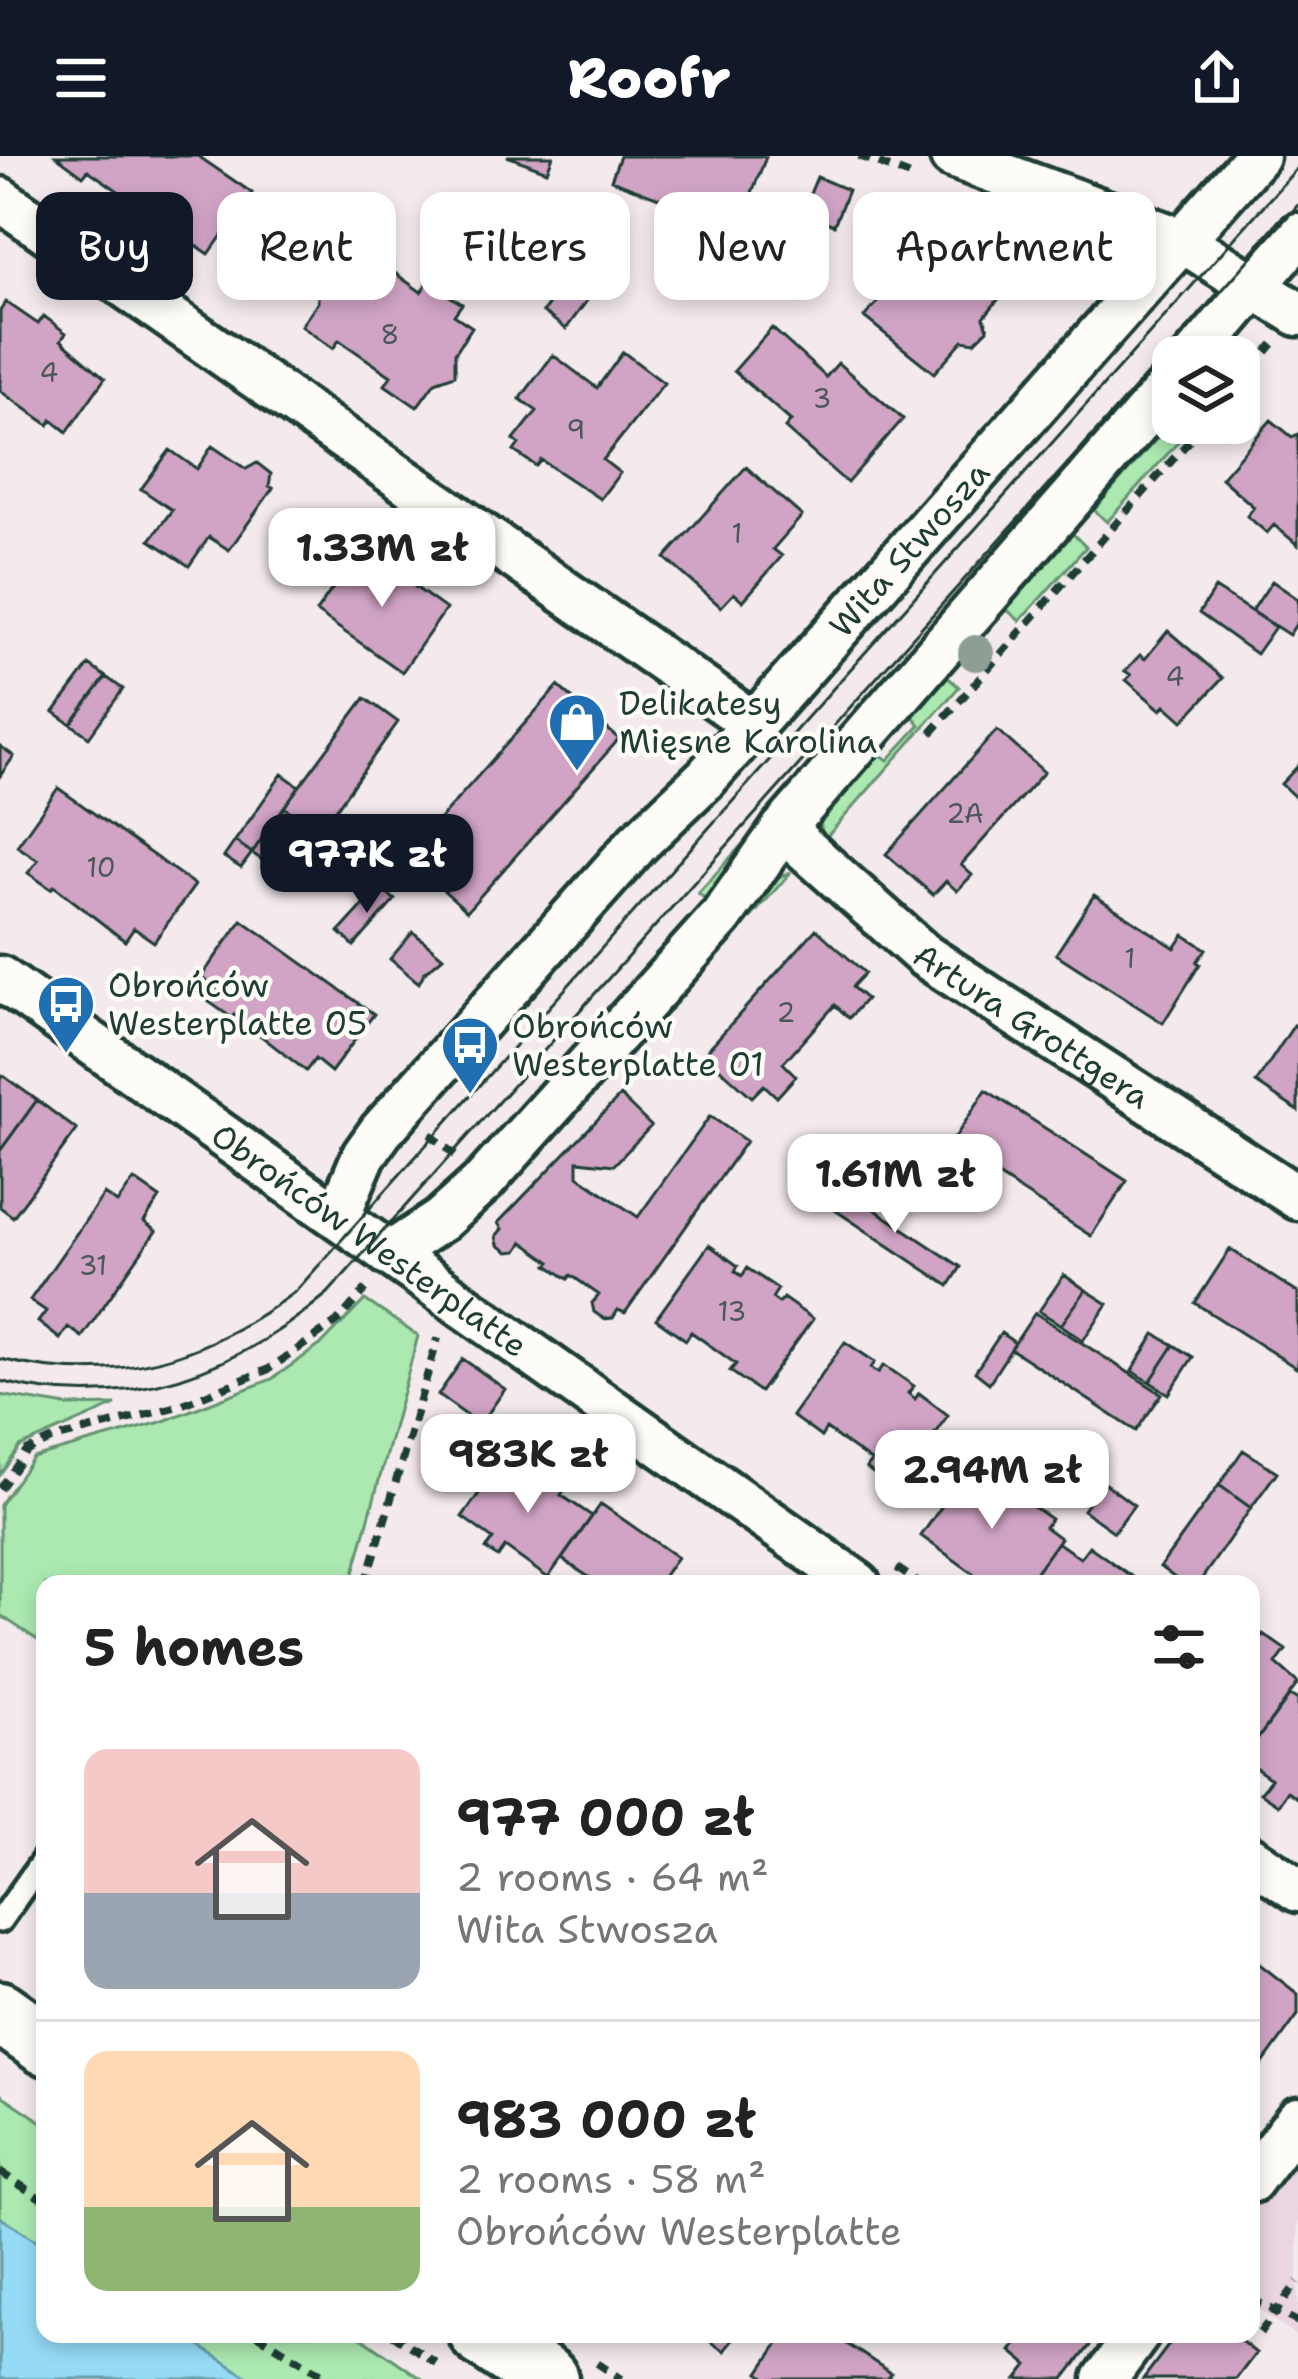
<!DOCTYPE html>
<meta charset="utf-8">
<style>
:root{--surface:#fff;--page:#f2f2f2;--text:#222;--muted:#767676;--line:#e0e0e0;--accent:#111827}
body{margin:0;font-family:"Shantell Sans",sans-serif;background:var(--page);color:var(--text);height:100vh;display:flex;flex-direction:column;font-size:45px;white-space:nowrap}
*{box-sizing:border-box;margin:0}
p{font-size:39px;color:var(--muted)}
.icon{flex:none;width:66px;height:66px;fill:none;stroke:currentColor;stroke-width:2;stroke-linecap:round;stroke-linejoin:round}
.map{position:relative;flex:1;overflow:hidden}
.drawer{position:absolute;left:36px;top:1419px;width:1224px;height:768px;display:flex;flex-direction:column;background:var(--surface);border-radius:24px;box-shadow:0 6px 18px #0003}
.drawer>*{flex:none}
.hud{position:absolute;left:36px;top:36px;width:1227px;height:108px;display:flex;gap:24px}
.fabs{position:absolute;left:1152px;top:180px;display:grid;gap:24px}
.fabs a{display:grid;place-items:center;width:108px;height:108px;border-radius:24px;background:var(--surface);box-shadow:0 6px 18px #0003;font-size:60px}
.price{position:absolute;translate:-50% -102px;padding:0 27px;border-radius:24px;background:#fff;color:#222;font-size:39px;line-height:78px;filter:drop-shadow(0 3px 6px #0008)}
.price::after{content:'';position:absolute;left:50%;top:72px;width:36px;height:27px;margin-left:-18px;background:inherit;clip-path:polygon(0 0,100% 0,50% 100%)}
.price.current{background:var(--accent);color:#fff}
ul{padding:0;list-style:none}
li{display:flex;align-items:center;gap:36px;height:300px;padding:0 48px}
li+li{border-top:3px solid var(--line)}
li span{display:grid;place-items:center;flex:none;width:336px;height:240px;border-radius:24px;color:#555}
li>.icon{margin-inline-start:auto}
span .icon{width:144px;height:144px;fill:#fffc;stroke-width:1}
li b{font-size:51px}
h2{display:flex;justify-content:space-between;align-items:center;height:144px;padding:0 48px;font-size:51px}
.pill{padding:0 42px;border-radius:24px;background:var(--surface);box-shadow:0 6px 18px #0003;font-size:42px;line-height:108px}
.pill.current{background:var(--accent);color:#fff}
header{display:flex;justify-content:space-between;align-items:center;height:156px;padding:0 48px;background:var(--accent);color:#fff;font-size:54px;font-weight:800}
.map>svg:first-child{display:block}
.built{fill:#ead5e1}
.green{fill:#abe9b0;stroke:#659372;stroke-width:3}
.water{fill:#95dbf6;stroke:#669ca8;stroke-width:3}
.building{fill:#d1a4c6;stroke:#1f3d34;stroke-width:3}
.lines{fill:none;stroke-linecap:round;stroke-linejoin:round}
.lane-casing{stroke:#1f3d34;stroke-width:30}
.street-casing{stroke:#1f3d34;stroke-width:51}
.secondary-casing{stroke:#1f3d34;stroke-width:69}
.path{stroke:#1f3d34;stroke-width:8;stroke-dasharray:12 9;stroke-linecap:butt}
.lane{stroke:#fdfcf7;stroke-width:21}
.street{stroke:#fdfcf7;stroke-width:42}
.secondary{stroke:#fdfcf7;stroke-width:60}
.tram{stroke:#1f3d34;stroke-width:3}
.tree{fill:#8e9e95}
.labels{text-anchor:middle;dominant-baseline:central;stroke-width:9;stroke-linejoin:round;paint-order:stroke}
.number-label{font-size:27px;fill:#4c5758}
.street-label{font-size:33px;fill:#1f3d34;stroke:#fdfcf7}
.poi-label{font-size:33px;fill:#1f3d34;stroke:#fdfcf7;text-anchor:start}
</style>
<header><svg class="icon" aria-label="menu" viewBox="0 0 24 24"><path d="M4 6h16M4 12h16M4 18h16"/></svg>Roofr<svg class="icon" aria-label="share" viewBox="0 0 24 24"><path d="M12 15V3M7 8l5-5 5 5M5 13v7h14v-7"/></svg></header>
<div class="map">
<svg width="1298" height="2223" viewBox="0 0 1298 2223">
<rect width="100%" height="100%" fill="#f4eaed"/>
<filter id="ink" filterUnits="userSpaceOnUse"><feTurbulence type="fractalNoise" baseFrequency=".00833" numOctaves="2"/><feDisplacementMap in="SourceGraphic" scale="24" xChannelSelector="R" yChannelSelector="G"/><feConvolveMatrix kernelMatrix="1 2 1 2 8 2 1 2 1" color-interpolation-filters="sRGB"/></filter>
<g filter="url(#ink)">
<path class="built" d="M1298,1992V2182L1251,2148V2053Z"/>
<path class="green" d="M1173,264L1195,267L1107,366L1094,354Z
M1073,378L1086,391L1020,465L1006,453Z
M945,519L959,531L823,685L820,664L825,656L878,597L888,604L920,569L912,559Z
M761,668L711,747L698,737Z
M791,716L648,879L647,863L766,727Z
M365,1144L418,1180L351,1428H45V1489L0,1459V1349L33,1302L161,1266L272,1223L323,1187Z
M0,1239L67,1250L116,1249L20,1291L0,1319Z
M0,1938L45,1968V2178H357L422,2223H0Z"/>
<path class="water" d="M0,2061L45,2090V2178H181L251,2223H0Z"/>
<path class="building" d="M56,0H198L252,37L209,98L193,87L189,93L153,68L157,62L88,14L83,20Z
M507,0H553L547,15Z
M620,0H762L766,1L738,72L611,24Z
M817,21L848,34L834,69L802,57Z
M900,53L1015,98L1024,112L984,161L988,173L975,186L963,184L934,217L864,161L878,146L870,140L902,105L874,81Z
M564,71L621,99L603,137L547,110Z
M357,91L374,104L381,95L393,104L388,112L421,136L428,126L462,148L454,159L472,171L455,197V219L435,226L417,251L385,229L391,220L339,184L333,193L301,170L318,146V123L339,116Z
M568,122L591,139L566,173L543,156Z
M6,146L38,168L44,160L66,177L61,184L105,222L67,276L52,264L49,269L0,235V155Z
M772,172L826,221L838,207L903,263L847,327L785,272L791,265L734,215Z
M623,196L664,227L603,304L620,317L600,343L541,304L536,310L514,295L519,288L514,284L537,255L520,243L553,199L597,232Z
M1271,264L1292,281L1298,278V389L1274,369L1267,377L1247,360L1254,351L1221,322Z
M212,290L246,313L257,307L271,318L269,330L273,332L229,394L209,381L189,410L150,384L172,354L141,333L170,294L197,313Z
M746,311L802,360L773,393L782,400L743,445L734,437L721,451L665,402Z
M360,393L391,415L404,411L414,419L415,431L446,453L402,516L316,456Z
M1272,425L1298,443V465L1289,479L1252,455Z
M1215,432L1275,471L1256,498L1199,457Z
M1168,475L1223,522L1183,565L1165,549L1161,554L1126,524L1131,519L1125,515L1140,499L1145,503Z
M89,509L106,521L71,568L54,556Z
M106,521L123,533L89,581L71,568Z
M558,530L619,583L467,755L406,701Z
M365,542L398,566L318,678L284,651Z
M997,574L1044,616L961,709L972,719L957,735L946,725L933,739L886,698Z
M0,590L14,600L0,620Z
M1298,610V644L1281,628Z
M282,618L299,630L252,697L235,685Z
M58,632L195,729L154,786L134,772L125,785L54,730L51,733L28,717L38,704L17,690Z
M284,651L301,664L269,709L252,697Z
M235,685L252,697L241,712L224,701Z
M380,731L395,744L354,790L339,776Z
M1094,739L1175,792L1184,779L1206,793L1197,806L1200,808L1163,867L1056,798Z
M242,764L374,858L331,916L315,903L306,915L234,859L232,862L209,846L218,834L201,821Z
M816,773L865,817L852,831L866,843L849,862L835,849L783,907L796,920L777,941L764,929L752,941L704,898Z
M413,776L443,801L424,817L419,827L390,803Z
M1294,869L1298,872V955L1256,927Z
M2,919L37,944L0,995V923Z
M986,934L1127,1025L1091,1080L950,989Z
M620,940L651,970L614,1009L578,1005V1020L638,1061L710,960L746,985L625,1157L618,1154L613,1162L604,1163L594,1156L592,1147L599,1139L571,1119L568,1123L548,1109L551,1106L523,1086L517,1095L508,1096L498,1089L496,1080L502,1073L498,1067Z
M37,944L77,974L13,1061L0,1051V995Z
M134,1024L160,1042L144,1066L156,1075L82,1181L68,1171L60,1183L38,1166L46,1155L30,1144L104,1038L117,1047Z
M841,1031L961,1111L949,1130L829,1050Z
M709,1089L738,1110L735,1115L742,1120L747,1112L778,1133L772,1142L779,1147L783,1142L813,1163L760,1236L730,1215L736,1208L691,1176L686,1184L656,1163Z
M1230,1093L1298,1137V1213L1195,1147Z
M1064,1119L1086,1134L1061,1169L1039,1155Z
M1086,1134L1108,1148L1083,1184L1061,1169Z
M1035,1157L1162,1238L1136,1275L1011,1193Z
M1001,1177L1015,1187L989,1227L975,1216Z
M1155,1178L1174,1189L1150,1226L1132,1215Z
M845,1186L875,1206L871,1212L878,1217L884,1209L914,1230L908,1237L915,1243L919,1237L948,1259L895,1333L866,1312L871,1305L826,1273L821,1281L792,1260Z
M1174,1189L1193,1201L1169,1238L1150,1226Z
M463,1203L505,1233L480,1269L438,1239Z
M1243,1294L1277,1316L1251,1352L1219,1329Z
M506,1300L539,1323L547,1311L569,1327L561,1339L592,1360L548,1422L505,1391L498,1401L486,1393L493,1383L462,1361Z
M966,1315L980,1326L986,1318L1051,1363L1045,1371L1060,1382L1027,1428H988L921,1380Z
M1103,1326L1134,1349L1114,1376L1083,1354Z
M1219,1329L1251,1352L1198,1428H1183L1160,1411Z
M601,1348L677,1401L658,1428H586L590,1422L562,1403Z
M1057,1386L1080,1402L1089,1390L1142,1428H1027Z
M1263,1478L1286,1494L1276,1508L1298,1527L1251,1592V1494Z
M1290,1539L1298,1544V1643L1287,1635L1278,1649L1260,1637L1271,1623L1251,1609V1592Z
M1253,1803L1298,1838V1859L1251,1924Z
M699,2178H736L724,2195Z
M785,2178H832L891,2217L887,2223H767L759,2217Z
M1024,2178H1099L1064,2223H1017L1028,2209L1011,2195Z
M1177,2178H1232L1256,2197L1236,2223H1143Z"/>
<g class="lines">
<defs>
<path id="lane" d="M0,1765L45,1701"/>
<g id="street">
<path d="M952,0L1181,84L1298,158"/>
<path d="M0,43L754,568"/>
<path d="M1195,201L1298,79"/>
<path id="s1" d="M783,673L925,800L1298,1042"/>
<path id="s2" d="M0,822C286,1024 571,1228 858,1428"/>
<path id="s3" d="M338,1060L364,999L381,975L638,687L706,622L1257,0"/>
<path d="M389,1098L441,1064L484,1025L721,761L783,673L1173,226"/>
<path d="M1251,1702L1298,1734"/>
<path d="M1251,2025L1298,1963"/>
<path d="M1105,2223L1138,2178"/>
</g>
<path id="secondary" d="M0,1856L45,1888
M480,2178L547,2223"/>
</defs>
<use href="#lane" class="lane-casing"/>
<use href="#street" class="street-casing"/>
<use href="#secondary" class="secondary-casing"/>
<path class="path" d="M859,0L913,21
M1239,228L1273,188
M931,577L1205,267
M430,978L455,999
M0,1333L27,1295L51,1284L178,1250L269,1213L337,1166L366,1133
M897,1412L920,1428
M366,1428L438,1182
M0,2016L45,2045
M1251,2143L1298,2166
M1260,2177L1298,2126
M257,2178L330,2223
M392,2178L436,2207
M597,2207L621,2223"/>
<use href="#lane" class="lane"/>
<use href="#street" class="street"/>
<use href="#secondary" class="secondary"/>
<path class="tram" d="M0,1203C116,1231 202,1204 296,1135L1298,11
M0,1225C124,1258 234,1217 328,1137L1298,49"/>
</g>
<circle class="tree" cx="976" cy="497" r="18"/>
</g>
<defs>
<symbol id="shop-pin" viewBox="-11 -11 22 30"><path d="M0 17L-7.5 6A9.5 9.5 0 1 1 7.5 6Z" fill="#1f6fb2" stroke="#fdfcf7"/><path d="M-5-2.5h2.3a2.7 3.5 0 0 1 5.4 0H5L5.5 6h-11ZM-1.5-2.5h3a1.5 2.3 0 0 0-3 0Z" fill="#fff"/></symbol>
<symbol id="bus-pin" viewBox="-11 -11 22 30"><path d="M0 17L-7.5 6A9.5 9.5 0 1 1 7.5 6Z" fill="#1f6fb2" stroke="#fdfcf7"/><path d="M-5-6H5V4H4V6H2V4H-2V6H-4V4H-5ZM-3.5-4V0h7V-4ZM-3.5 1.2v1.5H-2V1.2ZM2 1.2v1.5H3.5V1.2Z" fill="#fff"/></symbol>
</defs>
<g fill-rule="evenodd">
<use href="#shop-pin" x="544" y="533" width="66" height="90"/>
<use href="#bus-pin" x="33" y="815" width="66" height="90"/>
<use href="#bus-pin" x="437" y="856" width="66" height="90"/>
</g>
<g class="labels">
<g class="number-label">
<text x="390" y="178">8</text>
<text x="49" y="216">4</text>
<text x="822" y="242">3</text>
<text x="576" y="273">9</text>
<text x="737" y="377">1</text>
<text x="1175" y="520">4</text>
<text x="965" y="657">2A</text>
<text x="101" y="711">10</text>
<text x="1130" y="802">1</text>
<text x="786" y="856">2</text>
<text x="93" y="1109">31</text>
<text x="732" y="1155">13</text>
</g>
<g class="street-label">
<text stroke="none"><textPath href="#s3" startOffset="882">Wita Stwosza</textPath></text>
<text stroke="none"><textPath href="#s1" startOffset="318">Artura Grottgera</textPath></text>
<text stroke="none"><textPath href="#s2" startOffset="453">Obrońców Westerplatte</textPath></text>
</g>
<g class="poi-label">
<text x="619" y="547">Delikatesy<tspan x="619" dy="38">Mięsne Karolina</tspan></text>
<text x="108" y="829">Obrońców<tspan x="108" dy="38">Westerplatte 05</tspan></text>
<text x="512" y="870">Obrońców<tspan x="512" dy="38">Westerplatte 01</tspan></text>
</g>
</g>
</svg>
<div class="fabs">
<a><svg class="icon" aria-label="layers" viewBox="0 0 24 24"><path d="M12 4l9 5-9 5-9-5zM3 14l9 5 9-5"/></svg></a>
</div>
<b class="price" style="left:382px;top:454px">1.33M zł</b>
<b class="price current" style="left:367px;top:760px">977K zł</b>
<b class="price" style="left:895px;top:1080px">1.61M zł</b>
<b class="price" style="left:528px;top:1360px">983K zł</b>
<b class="price" style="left:992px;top:1376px">2.94M zł</b>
<div class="hud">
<a class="pill current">Buy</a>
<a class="pill">Rent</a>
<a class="pill">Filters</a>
<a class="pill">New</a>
<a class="pill">Apartment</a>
</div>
<section class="drawer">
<h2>5 homes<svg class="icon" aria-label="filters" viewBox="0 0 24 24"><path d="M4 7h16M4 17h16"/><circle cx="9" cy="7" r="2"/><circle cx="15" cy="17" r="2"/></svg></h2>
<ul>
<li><span style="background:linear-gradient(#f6c9c9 60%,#9aa5b1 0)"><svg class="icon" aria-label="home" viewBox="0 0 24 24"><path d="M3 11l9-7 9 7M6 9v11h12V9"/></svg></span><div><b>977 000 zł</b><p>2 rooms · 64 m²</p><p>Wita Stwosza</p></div></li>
<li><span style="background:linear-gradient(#ffd9b3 65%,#8fb573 0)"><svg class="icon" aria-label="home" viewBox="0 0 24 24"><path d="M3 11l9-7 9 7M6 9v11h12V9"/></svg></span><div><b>983 000 zł</b><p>2 rooms · 58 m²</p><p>Obrońców Westerplatte</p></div></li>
</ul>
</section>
</div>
